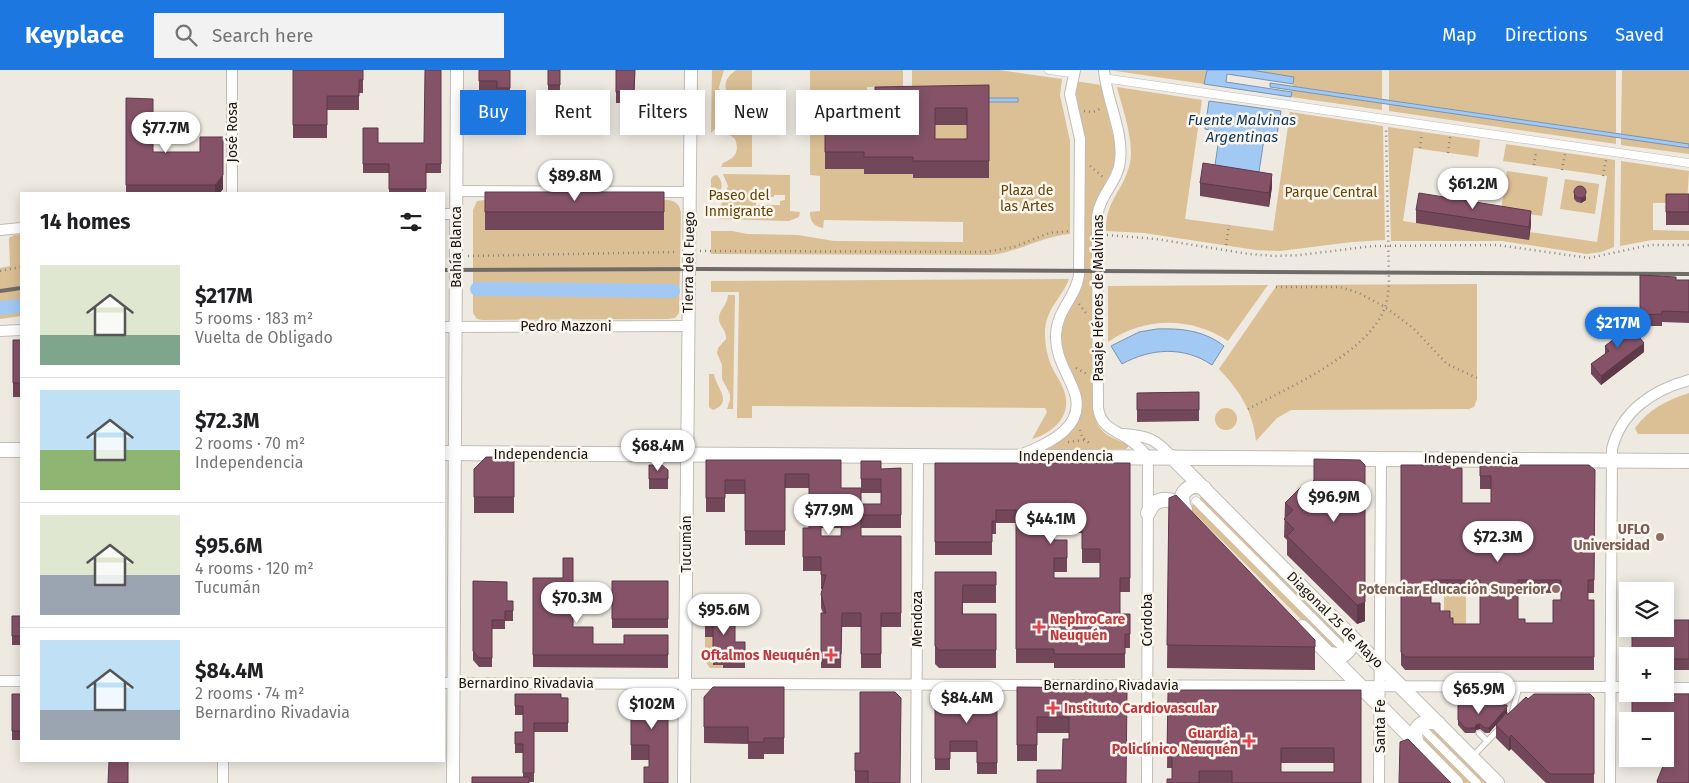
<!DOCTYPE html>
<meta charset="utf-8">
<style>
:root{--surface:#fff;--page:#f2f2f2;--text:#202124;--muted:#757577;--line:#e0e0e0;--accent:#1d77e0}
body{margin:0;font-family:"Fira Sans",sans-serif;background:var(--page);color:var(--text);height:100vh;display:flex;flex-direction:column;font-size:19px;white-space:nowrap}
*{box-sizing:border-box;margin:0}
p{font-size:16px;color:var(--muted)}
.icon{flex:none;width:28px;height:28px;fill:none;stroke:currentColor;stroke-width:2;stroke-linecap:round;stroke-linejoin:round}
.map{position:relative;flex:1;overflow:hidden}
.sheet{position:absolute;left:20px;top:122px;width:425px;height:570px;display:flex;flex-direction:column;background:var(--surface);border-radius:0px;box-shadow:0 2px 12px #0003}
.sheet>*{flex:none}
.banner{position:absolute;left:460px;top:20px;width:475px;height:45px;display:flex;gap:10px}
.buttons{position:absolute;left:1619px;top:512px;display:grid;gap:10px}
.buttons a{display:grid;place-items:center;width:55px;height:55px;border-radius:0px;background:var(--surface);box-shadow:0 2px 12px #0003;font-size:25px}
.price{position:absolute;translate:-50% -42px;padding:0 11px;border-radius:18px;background:#fff;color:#222;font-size:16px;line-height:32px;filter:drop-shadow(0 1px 2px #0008)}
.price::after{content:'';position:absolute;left:50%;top:30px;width:15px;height:11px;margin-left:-8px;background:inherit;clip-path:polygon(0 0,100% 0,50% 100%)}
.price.on{background:var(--accent);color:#fff}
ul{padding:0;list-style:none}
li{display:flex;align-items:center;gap:15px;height:125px;padding:0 20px}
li+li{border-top:1px solid var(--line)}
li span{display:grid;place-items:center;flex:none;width:140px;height:100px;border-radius:0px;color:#555}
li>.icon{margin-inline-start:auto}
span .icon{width:60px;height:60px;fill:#fffc;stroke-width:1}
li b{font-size:21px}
h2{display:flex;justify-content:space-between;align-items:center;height:60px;padding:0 20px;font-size:21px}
.tag{padding:0 18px;border-radius:0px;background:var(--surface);box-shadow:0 2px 12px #0003;font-size:18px;line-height:45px}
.tag.on{background:var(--accent);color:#fff}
header{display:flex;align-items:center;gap:30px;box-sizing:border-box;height:70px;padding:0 25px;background:var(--accent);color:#fff}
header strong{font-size:24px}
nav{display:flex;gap:28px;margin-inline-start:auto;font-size:18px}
.search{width:350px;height:45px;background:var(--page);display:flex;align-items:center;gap:12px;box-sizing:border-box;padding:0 18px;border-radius:0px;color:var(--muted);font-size:19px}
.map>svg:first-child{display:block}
.green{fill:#dbbf95;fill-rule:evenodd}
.water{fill:#a2c9f4;stroke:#7893b0}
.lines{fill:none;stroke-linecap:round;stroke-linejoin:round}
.canal{stroke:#a2c9f4;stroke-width:14}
.service-casing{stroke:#c1bcb5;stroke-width:7}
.pedestrian-casing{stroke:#c1bcb5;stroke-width:9}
.minor-casing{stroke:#c1bcb5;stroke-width:12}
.tertiary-casing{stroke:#c1bcb5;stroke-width:14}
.secondary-casing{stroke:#c1bcb5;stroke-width:16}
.path{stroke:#87847f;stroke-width:2.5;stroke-dasharray:1 4;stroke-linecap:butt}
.service{stroke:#fff;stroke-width:5}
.pedestrian{stroke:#fff;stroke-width:8}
.minor{stroke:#fff;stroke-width:10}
.tertiary{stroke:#fff;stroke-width:12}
.secondary{stroke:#fff;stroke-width:14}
.rail{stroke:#6f6c68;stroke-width:4}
.wall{fill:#724759;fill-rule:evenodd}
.shaded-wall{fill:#5d3949}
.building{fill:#855268;stroke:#5d3949;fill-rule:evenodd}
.education-dot{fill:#8d6e63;stroke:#fbf6ee;stroke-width:2}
.health-dot{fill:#e0444e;stroke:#fbf6ee;stroke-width:2}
.labels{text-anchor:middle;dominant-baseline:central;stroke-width:5;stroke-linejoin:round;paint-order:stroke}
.street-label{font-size:14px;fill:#171513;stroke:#fbf6ee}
.park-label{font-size:14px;fill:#644406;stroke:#fbf6ee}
.education-label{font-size:14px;font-weight:bold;fill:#785e54;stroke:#fbf6ee;text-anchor:end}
.health-label{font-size:14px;font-weight:bold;fill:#be3a42;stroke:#fbf6ee;text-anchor:start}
.water-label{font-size:15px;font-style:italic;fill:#0e385f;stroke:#fbf6ee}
</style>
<header>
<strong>Keyplace</strong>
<div class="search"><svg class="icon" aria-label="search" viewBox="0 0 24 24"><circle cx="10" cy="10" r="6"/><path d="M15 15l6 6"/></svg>Search here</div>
<nav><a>Map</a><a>Directions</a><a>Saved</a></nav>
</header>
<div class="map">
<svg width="1689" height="713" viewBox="0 0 1689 713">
<rect width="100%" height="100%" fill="#eee9e1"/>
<path class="green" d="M712,0H724L719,17L722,35L716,49L715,59L711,63Z
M736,0H752V97H721L723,93C735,88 740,82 735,69L723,60L722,55C723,48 729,44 729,37C730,21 717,14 736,0Z
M810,0H903V16L867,17V26H820L821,58H825V99H864V104H913V108H989V32H1017L1018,28H912V0H999L1062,9L1060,25L1070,71V164C1042,166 1019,182 991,185L711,184V161H732L747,164L798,165L834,171L963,172V152L824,150L823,158C814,156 810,152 810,142L820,141V106L810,105Z
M1109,0H1207L1204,14Z
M1251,0H1382V29L1293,16L1294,7Z
M1389,0H1616V63L1389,30Z
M1622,0H1689V74L1621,64Z
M1075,11L1101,15L1116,78L1115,94L1097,130L1092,156L1094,344C1097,363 1112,368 1128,374V377L1126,379H1045L1068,364L1078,347C1070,318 1053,275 1064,246C1067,237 1074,227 1079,219Z
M1117,17L1202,30L1185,149L1273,161L1290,42L1383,56L1385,170L1352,172L1280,181L1256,180L1144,163L1106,161C1106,130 1120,125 1128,100C1137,77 1123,41 1117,17Z
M1292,20L1382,33V40L1291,27Z
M1389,34L1616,67V74L1389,41Z
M935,55H967V86H935Z
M1388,57L1480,70L1478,87L1414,78L1403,151L1416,153L1419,137L1530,162L1597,172L1607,106L1503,91L1506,74L1615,90L1614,177L1601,182L1587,184L1502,171H1391Z
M1621,68L1689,78V84L1621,75Z
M1621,91L1689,101L1687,133H1653V160L1689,161V170H1652L1620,176Z
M1507,101L1548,107L1542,146L1501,140Z
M723,104L790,105V141L800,142L799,147L789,151L719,149L721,135L728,116ZM774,125H785V130L780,131V135H756V127H774Z
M717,105C726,115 721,124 711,131V109L713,106Z
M1565,109L1599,114L1595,144L1560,139Z
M484,130H668C676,131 680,135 681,143L679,243L675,248L668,249L483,250L477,249L473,243V140L477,131Z
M21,164V246L0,249V198L10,196L9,168L14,165Z
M1069,209C1061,230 1045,238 1045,264C1045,275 1047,285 1051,295C1054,303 1060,310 1063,318C1074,344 1055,362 1032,369L1047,342L1045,338L752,336V348H737L739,222H711V211Z
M1477,214V329L1474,337L1469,339L1291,340L1277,348L1256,371C1253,341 1239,320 1219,299L1277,215Z
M1268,215L1228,271C1192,247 1145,246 1108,272V216Z
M728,225H735L733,339H727L730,330V324L722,309V295L717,283L718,278L726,269C727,259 718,256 719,247C720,239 727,236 728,225Z
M709,304H714C716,318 734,332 713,340L709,337Z
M1689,323V364H1638L1635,358C1649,339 1667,330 1689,323Z
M1215 349a11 11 0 1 1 22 0a11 11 0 1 1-22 0Z
M1203,425L1346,568L1333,581L1189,438Z
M1444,523H1466V572L1444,554Z
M705,567H713C713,582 721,585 723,598H710L705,591Z
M1434,657L1490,713H1464L1421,670Z"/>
<path class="water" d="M1207,0H1251L1294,7L1293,14L1227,4L1226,12L1292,22L1291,27L1204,14Z
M1270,13L1689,74V78L1270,17Z
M870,28H1018V32H914L875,71H870Z
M1209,31L1281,41L1276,70L1264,69L1257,115L1213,108L1220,62L1205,59Z
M1157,259C1182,258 1205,261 1224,276L1212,295C1184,276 1151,278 1122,294L1111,276L1139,262Z"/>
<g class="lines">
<path class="canal" d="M477,219L673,221
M0,238L21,236"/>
<defs>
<path id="service" d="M1478,639V617
M1512,643L1519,617
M1479,663L1487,671
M1472,687L1501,657"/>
<path id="pedestrian" d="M1049,0L1071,3
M1110,9L1689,93
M1196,431L1340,575
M1427,663L1477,713"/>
<path id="minor" d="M232,0V124
M1104,0C1106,29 1124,62 1120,91C1118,112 1100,124 1097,147L1098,338C1101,357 1113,359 1127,368C1135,373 1142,380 1148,387L1147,713
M457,121L690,122
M444,144H457
M0,160L21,158
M444,257L688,256
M0,261L21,260
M1124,364C1148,366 1156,369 1172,387
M1020,385C1049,373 1091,356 1072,316C1065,299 1055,284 1056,265C1057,239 1076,228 1079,205L1080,69L1070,24L1075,0
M0,611H21
M444,613L1628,617
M1665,618H1689
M223,713V691
M916,713L918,386
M1379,713L1381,388
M1610,713L1612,379C1621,341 1653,320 1689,310"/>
<path id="tertiary" d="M453,713L457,0
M684,713L691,0"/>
<path id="secondary" d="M0,380H21
M444,383L1689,391
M1172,387L1497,713
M1183,437L1182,426C1186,417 1195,414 1204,418
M1148,443L1153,434C1165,426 1175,430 1185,439
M1302,557L1456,713
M1330,584L1341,586C1350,582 1353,574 1350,565
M1417,673C1411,657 1423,649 1438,653"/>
</defs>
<use href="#service" class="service-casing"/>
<use href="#pedestrian" class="pedestrian-casing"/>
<use href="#minor" class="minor-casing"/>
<use href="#tertiary" class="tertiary-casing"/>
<use href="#secondary" class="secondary-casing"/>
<path class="path" d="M1084,41L1093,42L1100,39
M1420,78L1422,63
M1448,83L1450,67
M1534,95L1536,80
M1090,96L1103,107
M1562,100L1565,84
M1603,106L1606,90
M1107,165L1156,169L1249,184L1275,186L1300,185L1373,176L1497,175L1589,188L1650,175H1689
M1226,175L1229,155
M700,181L985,182L1014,177L1049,163L1069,161
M468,186L677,182
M0,201L21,197
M1276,217H1340L1359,223L1385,237L1413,258L1447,294L1477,308
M1079,234L1086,243
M1076,298L1087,304
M1248,339C1288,318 1361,286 1382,244C1387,235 1388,225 1389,214L1386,58
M1080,360L1082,367L1089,373
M1068,372L1084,370"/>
<use href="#service" class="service"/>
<use href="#pedestrian" class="pedestrian"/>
<use href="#minor" class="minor"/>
<use href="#tertiary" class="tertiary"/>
<use href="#secondary" class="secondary"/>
<path class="rail" d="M444,200L702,199L1689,204
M0,221L21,218"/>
</g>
<path class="wall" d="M293,0H363V23H359V40H327V68H293Z
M441,0V103H426V124H389V103H363V58L378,73H424Z
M479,0H510V27H497V20H479Z
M548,0H560V24H548Z
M616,0H635L634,33H616Z
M989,15V108H913V104H864V99H825V41H875ZM935,55H967V69H935Z
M126,28L153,82L223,119L219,124H126Z
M479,28H502V65H479Z
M1200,113L1272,117L1269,137L1200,126Z
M485,122H664V160H485Z
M1574,124L1586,130L1581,133L1577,132L1574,129Z
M1666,124H1689V155H1666Z
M1416,140L1531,154L1529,170L1416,153Z
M1640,205L1676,210H1689V253L1662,252V256H1640Z
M1618,258L1644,282L1601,315L1591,304V294L1605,284V276L1618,266Z
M13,270H21V327H13Z
M1199,322V351L1137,352V323Z
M514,387V443H474V399Z
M706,390H841V418L861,434H881V423H861V391L881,399L901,398V458H861V466H901V557H881V598H861V557H842L841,598H821V543H823L821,538V524L823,519H821V501H803V458H809V418H785V475H745V424H725V442H706ZM821,458H841V466H821Z
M935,393H1130V522H1120V544H1130V578H1125V598H1054V593H1016V453H996V464H992V485H935ZM1054,451H1074V463H1082V493H1100V508H1054V502H1067V470H1054Z
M649,395L668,400V419H649Z
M1401,395L1455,398L1462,433H1491V419H1480V395L1595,400L1594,523H1588V530H1594V600H1405L1401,595ZM1431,523H1480V554H1453L1450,548L1440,541L1431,533ZM1518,523H1561V530L1553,553H1525L1518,549Z
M1301,417L1365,551L1357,554L1287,485V470L1284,467L1285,433Z
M1169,428L1315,570V600L1167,598Z
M935,502H996V533H963V544H996V598H939L935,594Z
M533,508H563L573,557L593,574H624L668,565V598L533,597Z
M473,511L507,531H513V551H505V559H492V597H479L473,590Z
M612,511H668V558H612Z
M705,543L722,554L735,572H745V598H723V595H713V567H705Z
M12,546H21V575H12Z
M1689,550V600H1665V586H1632V559Z
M784,617V684H764V689H748V674L704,673V627Z
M1017,617L1123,618L1062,700L1069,669V663H1037V691H1017Z
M631,619L668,713L649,697V690H631Z
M1361,620V713H1167L1172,709V698H1167L1168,623ZM1281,693H1334V702H1281Z
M997,623V704H977V682H950V700H935V627Z
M12,624H21V670H12Z
M515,624L568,628V662H534V712H529L523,707V683H515V662H523V645H515Z
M1594,628V713H1546L1511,679L1509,681L1496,668V655L1489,663H1485L1480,659L1476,660L1475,663H1465L1458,655V634L1478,639L1507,642L1496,655L1528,629Z
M1665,651L1689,713H1657V711L1663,697H1631V689H1665Z
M855,683L900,713H855Z"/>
<path class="shaded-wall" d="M1272,104V117L1269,137V123Z
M223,105V119L219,124H215V115Z
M1586,125V130L1581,133V129Z
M1531,141V154L1529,170V157Z
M1644,273V282L1601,315V306Z
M1365,532V551L1357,554V535Z
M1507,637V642L1489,663V658Z
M1480,654V659L1476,660L1475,663V658L1476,655Z
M1511,665V679L1509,681V668Z"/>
<path class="building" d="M293,0H363V10H359V26H327V55H293Z
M425,0H441V94H426V119H389V94H363V58H378V73H424Z
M479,0H510V18H497V11H479Z
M548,0H560V15H548Z
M616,0H635L634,22H616Z
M989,15V91H913V87H864V82H825V41H875V17ZM935,38H967V69H935Z
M126,28L153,29V82H200V67H223V105L215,115H126Z
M479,28H502V47H479Z
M1203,93L1272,104L1269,123L1200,113Z
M1574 122a6 6 0 1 1 12 0a6 6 0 1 1-12 0Z
M485,122H664V142H485Z
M1419,123L1531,141L1529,157L1416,140Z
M1666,124H1689V142H1666Z
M1640,205L1676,207V210H1689V242L1662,241V244L1640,245Z
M1624,253H1628L1644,273L1601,306L1591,294L1609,281L1605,276L1622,263L1618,258Z
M13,270H21V313H13Z
M1199,322V340H1137V323Z
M486,387H514V427H474V399Z
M1314,389L1360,390L1365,395V532L1357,535L1287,466L1294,459L1284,449L1293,440L1285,433L1301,417L1304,421L1314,410Z
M706,390H841V418H861V434H881V409H861V391H881V399L901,398V445H861V466H901V543H881V584H861V543H842L841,584H821V543H826L821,524L826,505H821V487H803V458H809V404H785V461H745V410H725V428H706ZM821,444H842L841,466H821Z
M935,393H1130V508H1120V544H1130V564H1125V584H1054V579H1016V440H996V451H992V472H935ZM1054,437H1074V450H1082V479H1100V508H1054V488H1067V470H1054Z
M649,395H662L668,400V409H649Z
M1401,395H1452L1455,398H1462V433H1491V406H1480V395H1589L1595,400L1594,510H1588V530H1594V587H1405L1401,582ZM1431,510H1480V554H1453V548H1450V541H1440V533H1431ZM1518,510H1561V530H1553V553H1525V549H1518Z
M1176,425L1315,570V577L1167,575L1169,428Z
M563,488H573V557H593V574H624V565H668V585H533V508H563Z
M935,502H996V515H963L962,544H996V580H939L935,576Z
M473,511L507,512V531H513V541H505V550H492V588H479L473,581Z
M612,511H668V549H612Z
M705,543H722V554H735V572H745V584H723V581H713V554H705Z
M12,546H21V566H12Z
M1665,550H1689V589H1665V586H1633L1632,585V559H1665Z
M713,617H784V668H764V672H748V657H704V627Z
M1017,617L1123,618L1127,621L1126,713H1037V700H1062L1063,669H1069V647H1037V675H1017Z
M631,619H668V713H644V697H649V675H631Z
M1173,620H1361V713H1232V701H1199V713H1167V709H1172V683H1167L1168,623ZM1281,678H1334V702H1281Z
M860,622H895L901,628L900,713H868V701H855V683H860Z
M940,623H997V693H977V671H950V689H935V627Z
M12,624H21V661H12Z
M515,624H561V628H568V653H534V703H523V674H515V662H523V636H515Z
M1534,624H1590L1594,628V704H1550L1511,665L1509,668L1496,655L1507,642V645L1526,627L1528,629Z
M1636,624H1689V713H1658L1657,711L1668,684H1665V651H1632V628Z
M1458,634H1474L1478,639L1481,638L1482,634L1507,635V637L1489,658H1485L1480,654L1476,655L1475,658H1465L1458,650Z
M1408,669L1451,713H1399L1400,672Z
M109,691H128V713H108Z
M472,707H529V713H472Z"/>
<g class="education-dot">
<circle cx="1660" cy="467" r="5"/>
<circle cx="1556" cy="519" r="5"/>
</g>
<g class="health-dot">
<path d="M1036.5 549.5h5v5h5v5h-5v5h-5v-5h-5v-5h5z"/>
<path d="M828.5 577.5h5v5h5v5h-5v5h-5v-5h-5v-5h5z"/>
<path d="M1050.5 630.5h5v5h5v5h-5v5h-5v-5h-5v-5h5z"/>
<path d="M1246.5 663.5h5v5h5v5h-5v5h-5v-5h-5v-5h5z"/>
</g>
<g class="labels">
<g class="street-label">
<text transform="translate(232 62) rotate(-90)">José Rosa</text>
<text transform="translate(456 177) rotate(-90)">Bahía Blanca</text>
<text transform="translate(689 192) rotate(-89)">Tierra del Fuego</text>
<text transform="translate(1098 228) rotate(-90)">Pasaje Héroes de Malvinas</text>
<text x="566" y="256">Pedro Mazzoni</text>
<text x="541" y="384">Independencia</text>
<text x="1066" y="386">Independencia</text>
<text transform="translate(1471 389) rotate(1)">Independencia</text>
<text transform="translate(686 474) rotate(-90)">Tucumán</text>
<text transform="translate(917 549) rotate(-90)">Mendoza</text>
<text transform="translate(1147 550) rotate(-90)">Córdoba</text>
<text transform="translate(1335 550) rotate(45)">Diagonal 25 de Mayo</text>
<text x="526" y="613">Bernardino Rivadavia</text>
<text x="1111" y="615">Bernardino Rivadavia</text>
<text transform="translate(1380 656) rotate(-90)">Santa Fe</text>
</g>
<g class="park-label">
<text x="1027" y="120">Plaza de<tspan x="1027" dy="16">las Artes</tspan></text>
<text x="1331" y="122">Parque Central</text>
<text x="739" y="125">Paseo del<tspan x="739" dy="16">Inmigrante</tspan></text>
</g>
<g class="education-label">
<text x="1650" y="459">UFLO<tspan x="1650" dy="16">Universidad</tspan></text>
<text x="1546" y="519">Potenciar Educación Superior</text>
</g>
<g class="health-label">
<text x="1050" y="549">NephroCare<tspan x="1050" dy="16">Neuquén</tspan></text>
<text x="820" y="585" text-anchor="end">Oftalmos Neuquén</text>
<text x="1064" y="638">Instituto Cardiovascular</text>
<text x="1238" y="663" text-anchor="end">Guardia<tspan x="1238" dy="16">Policlínico Neuquén</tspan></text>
</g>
<g class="water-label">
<text x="1242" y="50">Fuente Malvinas<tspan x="1242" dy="17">Argentinas</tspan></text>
</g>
</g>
</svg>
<div class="buttons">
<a><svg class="icon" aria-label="layers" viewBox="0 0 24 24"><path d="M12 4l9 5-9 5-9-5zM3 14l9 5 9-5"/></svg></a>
<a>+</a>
<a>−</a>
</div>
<b class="price" style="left:166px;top:84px">$77.7M</b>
<b class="price" style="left:575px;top:132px">$89.8M</b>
<b class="price" style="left:1473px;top:140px">$61.2M</b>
<b class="price on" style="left:1618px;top:279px">$217M</b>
<b class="price" style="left:658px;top:402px">$68.4M</b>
<b class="price" style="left:1334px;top:453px">$96.9M</b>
<b class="price" style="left:829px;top:466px">$77.9M</b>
<b class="price" style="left:1051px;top:475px">$44.1M</b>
<b class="price" style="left:1498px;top:493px">$72.3M</b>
<b class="price" style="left:577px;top:554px">$70.3M</b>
<b class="price" style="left:724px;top:566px">$95.6M</b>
<b class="price" style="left:1479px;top:645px">$65.9M</b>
<b class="price" style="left:967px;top:654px">$84.4M</b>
<b class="price" style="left:652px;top:660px">$102M</b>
<div class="banner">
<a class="tag on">Buy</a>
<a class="tag">Rent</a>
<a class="tag">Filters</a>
<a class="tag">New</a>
<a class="tag">Apartment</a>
</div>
<section class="sheet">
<h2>14 homes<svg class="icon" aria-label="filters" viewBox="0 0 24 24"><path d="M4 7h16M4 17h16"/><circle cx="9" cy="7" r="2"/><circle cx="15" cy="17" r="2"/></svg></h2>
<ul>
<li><span style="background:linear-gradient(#dfe7d0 70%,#7fa58c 0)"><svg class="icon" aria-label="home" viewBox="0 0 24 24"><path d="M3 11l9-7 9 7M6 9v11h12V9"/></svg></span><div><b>$217M</b><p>5 rooms · 183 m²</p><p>Vuelta de Obligado</p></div></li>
<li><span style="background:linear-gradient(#bfe0f5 60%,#8fb573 0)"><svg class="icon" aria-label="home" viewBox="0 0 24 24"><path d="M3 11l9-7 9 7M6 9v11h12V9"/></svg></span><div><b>$72.3M</b><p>2 rooms · 70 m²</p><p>Independencia</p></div></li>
<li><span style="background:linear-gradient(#dfe7d0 60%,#9aa5b1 0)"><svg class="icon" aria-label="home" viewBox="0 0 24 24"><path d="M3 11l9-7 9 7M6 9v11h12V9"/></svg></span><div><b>$95.6M</b><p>4 rooms · 120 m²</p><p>Tucumán</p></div></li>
<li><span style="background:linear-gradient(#bfe0f5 70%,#9aa5b1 0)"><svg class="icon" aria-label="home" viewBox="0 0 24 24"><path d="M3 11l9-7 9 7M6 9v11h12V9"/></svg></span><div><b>$84.4M</b><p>2 rooms · 74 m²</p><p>Bernardino Rivadavia</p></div></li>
</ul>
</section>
</div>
